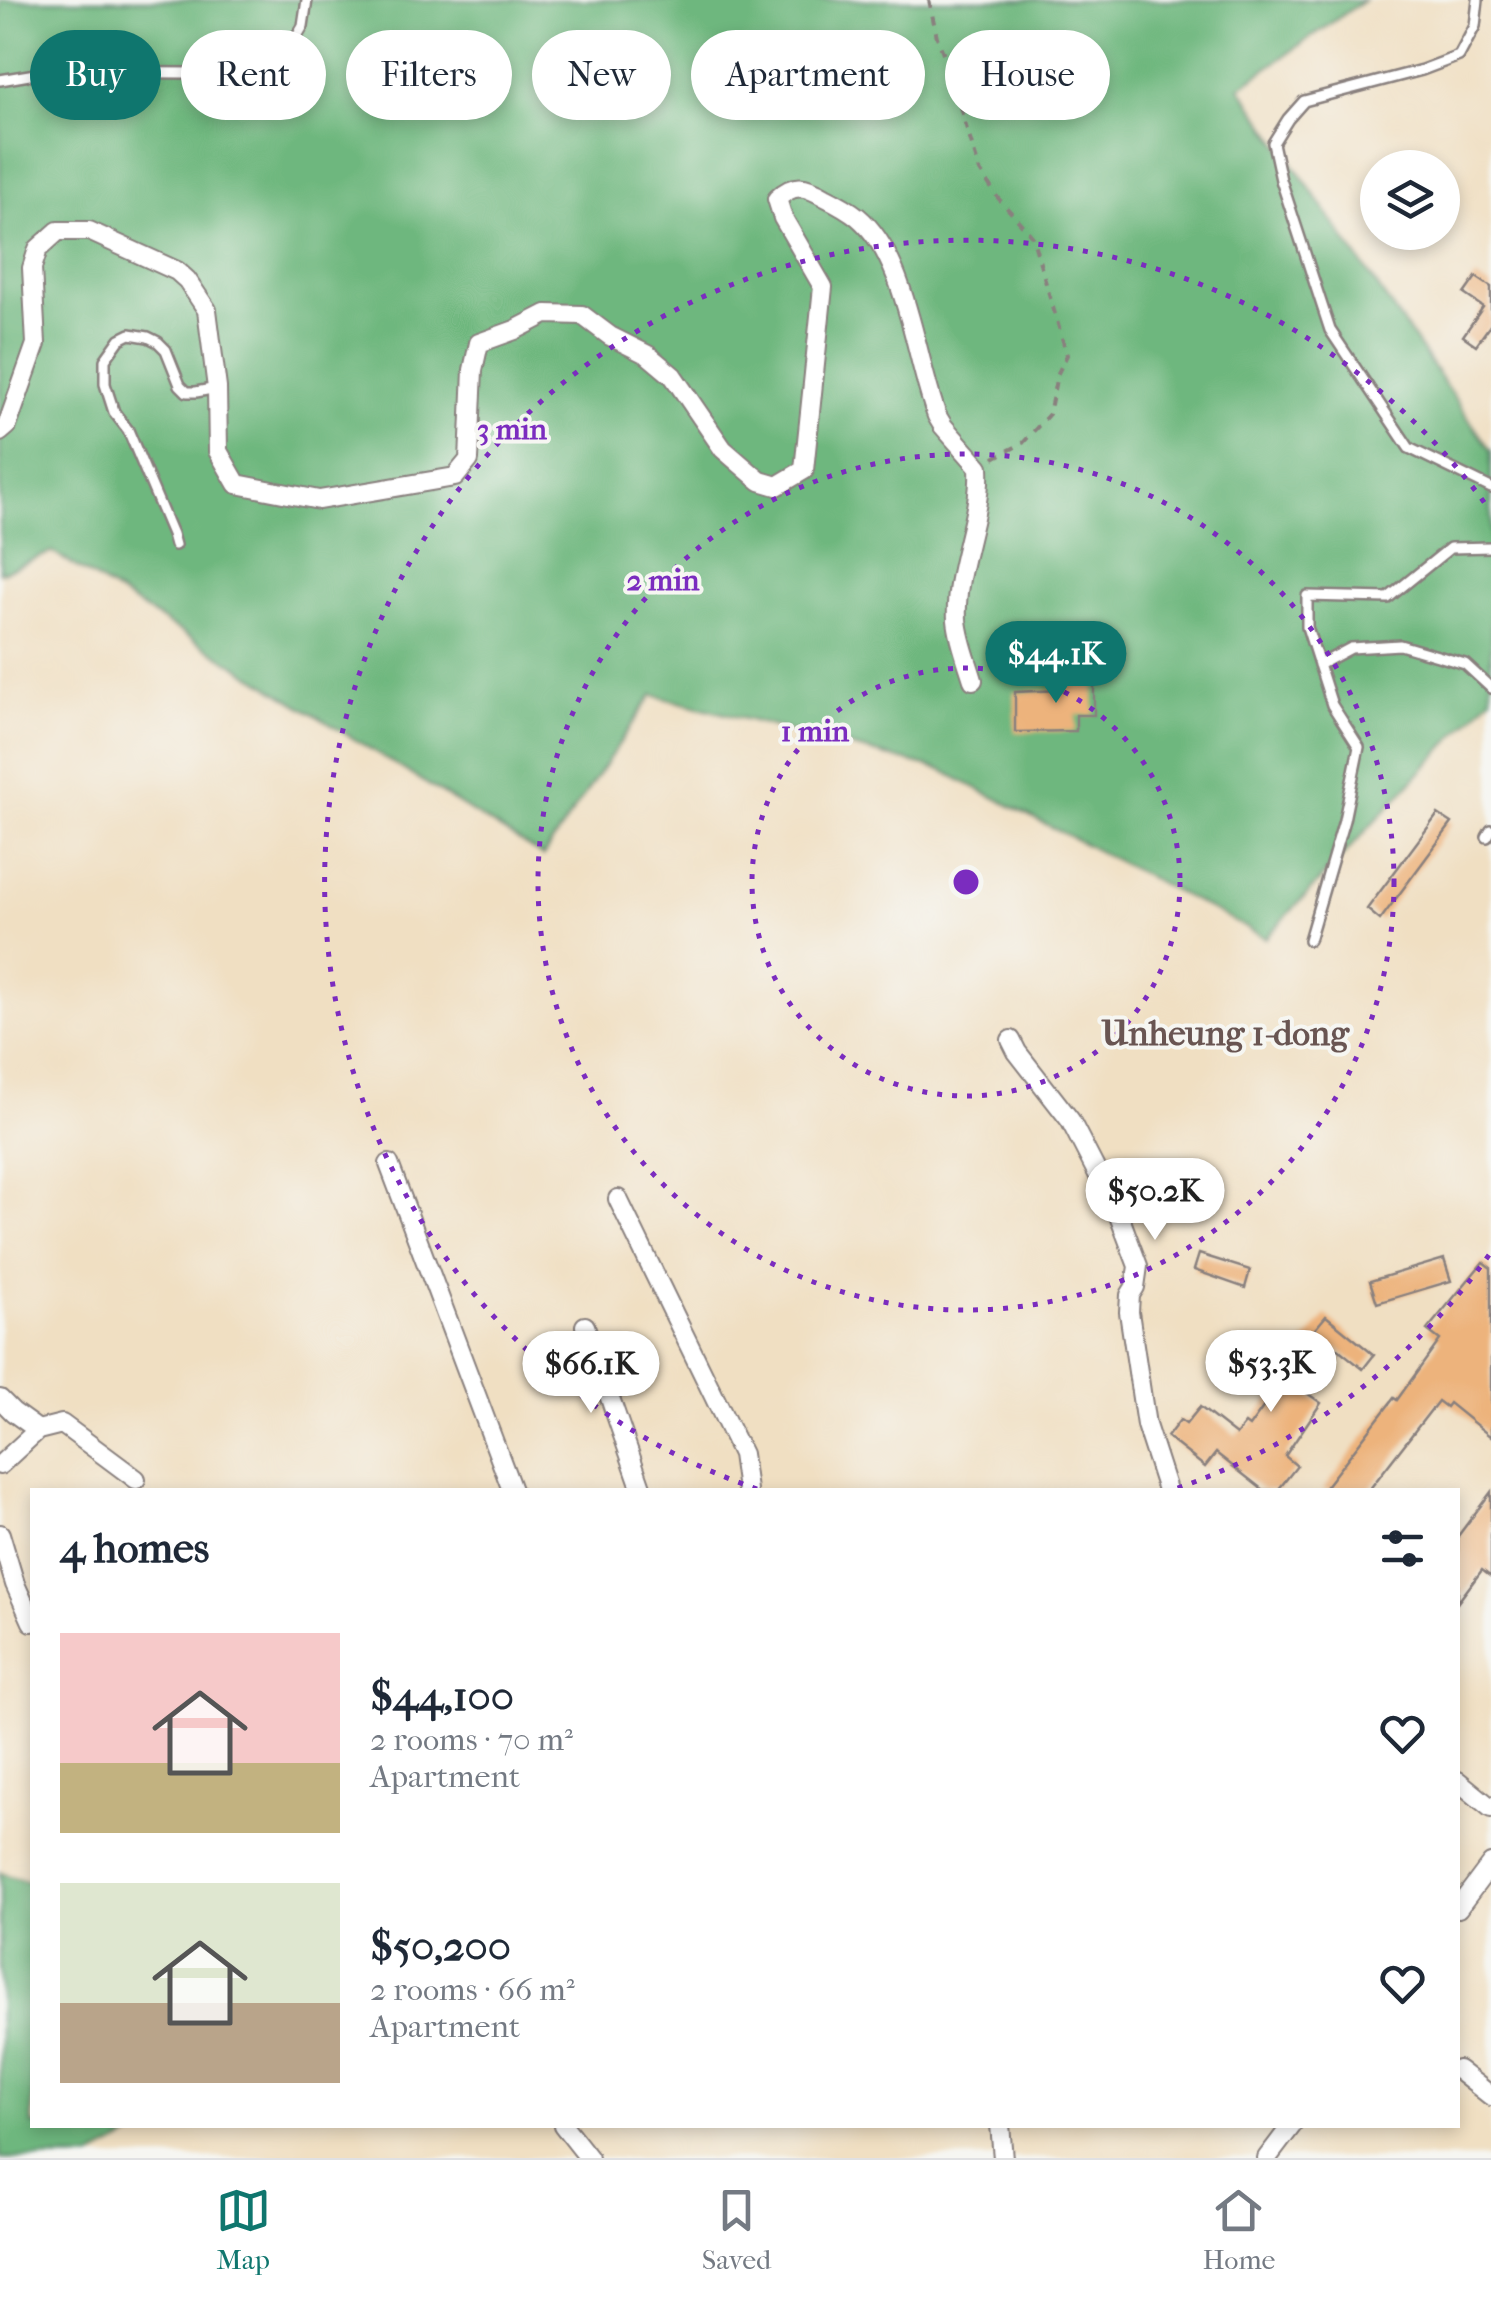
<!DOCTYPE html>
<meta charset="utf-8">
<style>
:root{--surface:#fff;--page:#f2f2f3;--text:#1f2937;--muted:#747a83;--line:#e0e1e3;--accent:#0f766e}
body{margin:0;font-family:"IM FELL French Canon",serif;background:var(--page);color:var(--text);height:100vh;display:flex;flex-direction:column;font-size:38px;white-space:nowrap}
*{box-sizing:border-box;margin:0}
p{font-size:32px;color:var(--muted)}
.icon{flex:none;width:55px;height:55px;fill:none;stroke:currentColor;stroke-width:2;stroke-linecap:round;stroke-linejoin:round}
.map{position:relative;flex:1;overflow:hidden}
.sheet{position:absolute;left:30px;top:1488px;width:1430px;height:640px;display:flex;flex-direction:column;background:var(--surface);border-radius:0px;box-shadow:0 5px 15px #0003}
.sheet>*{flex:none}
.top-card{position:absolute;left:30px;top:30px;width:1432px;height:90px;display:flex;gap:20px}
.controls{position:absolute;left:1360px;top:150px;display:grid;gap:20px}
.controls a{display:grid;place-items:center;width:100px;height:100px;border-radius:50%;background:var(--surface);box-shadow:0 5px 15px #0003;font-size:50px}
.price{position:absolute;translate:-50% -85px;padding:0 22px;border-radius:35px;background:#fff;color:#222;font-size:32px;line-height:65px;filter:drop-shadow(0 2px 5px #0008)}
.price::after{content:'';position:absolute;left:50%;top:60px;width:30px;height:22px;margin-left:-15px;background:inherit;clip-path:polygon(0 0,100% 0,50% 100%)}
.price.active{background:var(--accent);color:#fff}
ul{padding:0;list-style:none}
li{display:flex;align-items:center;gap:30px;height:250px;padding:0 30px}
li span{display:grid;place-items:center;flex:none;width:280px;height:200px;border-radius:0px;color:#555}
li>.icon{margin-inline-start:auto}
span .icon{width:120px;height:120px;fill:#fffc;stroke-width:1}
li b{font-size:42px}
h2{display:flex;justify-content:space-between;align-items:center;height:120px;padding:0 30px;font-size:42px}
.pill{padding:0 35px;border-radius:45px;background:var(--surface);box-shadow:0 5px 15px #0003;font-size:35px;line-height:90px}
.pill.active{background:var(--accent);color:#fff}
.tab-bar{display:flex;justify-content:space-around;align-items:center;height:140px;border-top:2px solid var(--line);background:var(--surface);font-size:28px;color:var(--muted)}
.tab-bar a{display:grid;justify-items:center;gap:5px}
.tab-bar .active{color:var(--accent)}
.map>svg:first-child{display:block}
.forest{fill:#6eb77e;stroke:#486c5c;stroke-width:2.5}
.building{fill:#edb37c}
.lines{fill:none;stroke-linecap:round;stroke-linejoin:round}
.lane-casing{stroke:#89807e;stroke-width:14}
.street-casing{stroke:#89807e;stroke-width:22}
.path{stroke:#89807e;stroke-width:4;stroke-dasharray:8 8;stroke-linecap:butt}
.lane{stroke:#fff;stroke-width:9}
.street{stroke:#fff;stroke-width:18}
.ring{fill:none;stroke:#7b2cbf;stroke-width:5;stroke-dasharray:5 10}
.labels{text-anchor:middle;dominant-baseline:central;stroke-width:8;stroke-linejoin:round;paint-order:stroke}
.neighbourhood-label{font-size:35px;font-weight:bold;fill:#695552;stroke:#f6f6f2}
.centre{fill:#7b2cbf;stroke:#f6f6f2;stroke-width:5}
.ring-label{font-size:30px;text-anchor:middle;font-weight:bold;fill:#7b2cbf;stroke:#f6f6f2;stroke-width:8;stroke-linejoin:round;paint-order:stroke}
</style>
<div class="map">
<svg width="1491" height="2158" viewBox="0 0 1491 2158">
<rect width="100%" height="100%" fill="#f6f6f2"/>
<filter id="ink" filterUnits="userSpaceOnUse"><feTurbulence type="fractalNoise" baseFrequency=".01" numOctaves="2"/><feDisplacementMap in="SourceGraphic" scale="20" xChannelSelector="R" yChannelSelector="G"/><feConvolveMatrix kernelMatrix="1 2 1 2 8 2 1 2 1" color-interpolation-filters="sRGB"/></filter>
<filter id="wash" filterUnits="userSpaceOnUse"><feTurbulence type="fractalNoise" baseFrequency=".0048" numOctaves="4" result="noise"/><feDisplacementMap in="SourceGraphic" scale="40" xChannelSelector="R" yChannelSelector="G"/><feGaussianBlur stdDeviation="2.25" result="paint"/><feColorMatrix in="noise" values="0 0 0 0 0 0 0 0 0 0 0 0 0 0 0 0 0 1.4 0 .05"/><feComposite in="paint" operator="in"/></filter>
<g filter="url(#wash)">
<rect width="100%" height="100%" fill="#f0dfc2"/>
<path class="forest" d="M0,0H1364L1240,87L1491,451V697L1266,938L941,770L652,695L543,856L52,552L0,573Z
M0,1873L32,1883V2125H154L91,2158H0Z"/>
<g id="blocks">
<path class="building" d="M1476,277L1491,287V324L1476,345L1463,336L1483,307L1464,294Z
M1094,674V715H1076V731L1015,732V692L1062,690L1061,675Z
M1438,814L1452,823L1380,920L1367,909Z
M1199,1254L1250,1270L1245,1288L1194,1270Z
M1444,1259L1451,1281L1377,1303L1370,1281Z
M1483,1262L1491,1268V1437L1449,1403L1446,1407L1438,1401L1369,1490H1323L1394,1398L1397,1400L1440,1340L1427,1330Z
M1326,1316L1374,1355L1363,1369L1337,1348L1304,1391L1321,1403L1285,1456L1297,1466L1278,1490H1263L1216,1453L1205,1467L1167,1437L1180,1420L1186,1424L1200,1407L1236,1435L1245,1424L1249,1427L1290,1370L1284,1366Z
M1491,1492V1577L1482,1570L1458,1602V1536Z"/>
</g>
</g>
<g filter="url(#ink)">
<use href="#blocks" fill-opacity="0" stroke="#89807e" stroke-width="2.5"/>
<g class="lines">
<defs>
<path id="lane" d="M1478,0L1475,26L1459,56L1422,70L1304,101L1288,119L1273,143L1281,180L1330,330L1409,448L1491,488
M0,80L47,72L188,73L255,65L279,56L296,38L303,26L307,0
M175,545L172,534L128,430L114,412L105,384V360L120,339L130,334L148,337L158,342L166,350L180,385L187,392H196L217,388
M1319,665L1351,648L1400,645L1465,664L1491,688
M1487,837L1491,830
M1309,940L1344,820L1359,747L1332,705L1307,627V596L1388,598L1450,548L1491,547"/>
<path id="street" d="M0,432L7,426L36,344L32,268L38,249L58,231H89L177,271L187,280L207,310L217,388L218,451L237,484L319,500L455,477L469,460L473,370L479,343L515,330L546,314L582,315L610,336L648,355L673,376L723,449L760,481L777,486L804,470L823,287L783,218L777,199C794,182 806,186 825,197C837,203 848,209 858,217C907,258 915,358 937,416L943,426L979,467C982,518 954,568 957,620C959,641 967,660 973,680
M1011,1040L1017,1052L1070,1120L1118,1213L1138,1266L1135,1287L1130,1295L1129,1312L1146,1425L1167,1490
M389,1164L512,1490
M618,1199L742,1454L747,1490
M585,1326L642,1490
M0,1399L13,1412L38,1430L62,1424L136,1479
M0,1465L38,1430
M0,1534L15,1584L32,1622
M1458,1781L1491,1808
M1458,1908L1491,1864
M1458,2070L1491,2096
M563,2125L589,2158
M1000,2125L1003,2158
M1267,2158L1292,2125"/>
</defs>
<use href="#lane" class="lane-casing"/>
<use href="#street" class="street-casing"/>
<path class="path" d="M929,0L937,37L955,84L958,101L980,171L998,198L1032,236L1067,355L1057,375L1049,414L1023,443L994,458"/>
<use href="#lane" class="lane"/>
<use href="#street" class="street"/>
</g>
</g>
<g class="ring">
<circle cx="966" cy="882" r="214"/>
<circle cx="966" cy="882" r="428"/>
<path d="M1489 1255A642 642 0 0 1 1175 1489M757 1489A642 642 0 1 1 1489 509"/>
</g>
<g class="labels">
<g class="neighbourhood-label">
<text x="1225" y="1033">Unheung 1-dong</text>
</g>
</g>
<circle cx="966" cy="882" r="15" class="centre"/>
<g class="ring-label">
<text x="512" y="439">3 min</text>
<text x="663" y="590">2 min</text>
<text x="815" y="741">1 min</text>
</g>
</svg>
<div class="controls">
<a><svg class="icon" aria-label="layers" viewBox="0 0 24 24"><path d="M12 4l9 5-9 5-9-5zM3 14l9 5 9-5"/></svg></a>
</div>
<b class="price active" style="left:1056px;top:706px">$44.1K</b>
<b class="price" style="left:1155px;top:1243px">$50.2K</b>
<b class="price" style="left:1271px;top:1415px">$53.3K</b>
<b class="price" style="left:591px;top:1416px">$66.1K</b>
<div class="top-card">
<a class="pill active">Buy</a>
<a class="pill">Rent</a>
<a class="pill">Filters</a>
<a class="pill">New</a>
<a class="pill">Apartment</a>
<a class="pill">House</a>
</div>
<section class="sheet">
<h2>4 homes<svg class="icon" aria-label="filters" viewBox="0 0 24 24"><path d="M4 7h16M4 17h16"/><circle cx="9" cy="7" r="2"/><circle cx="15" cy="17" r="2"/></svg></h2>
<ul>
<li><span style="background:linear-gradient(#f6c9c9 65%,#c2b280 0)"><svg class="icon" aria-label="home" viewBox="0 0 24 24"><path d="M3 11l9-7 9 7M6 9v11h12V9"/></svg></span><div><b>$44,100</b><p>2 rooms · 70 m²</p><p>Apartment</p></div><svg class="icon" aria-label="heart" viewBox="0 0 24 24"><path d="M12 20l-8-8c-3-5 5-10 8-4 3-6 11-1 8 4z"/></svg></li>
<li><span style="background:linear-gradient(#dfe7d0 60%,#b9a48a 0)"><svg class="icon" aria-label="home" viewBox="0 0 24 24"><path d="M3 11l9-7 9 7M6 9v11h12V9"/></svg></span><div><b>$50,200</b><p>2 rooms · 66 m²</p><p>Apartment</p></div><svg class="icon" aria-label="heart" viewBox="0 0 24 24"><path d="M12 20l-8-8c-3-5 5-10 8-4 3-6 11-1 8 4z"/></svg></li>
</ul>
</section>
</div>
<nav class="tab-bar">
<a class="active"><svg class="icon" aria-label="map" viewBox="0 0 24 24"><path d="M3 6l6-2 6 2 6-2v14l-6 2-6-2-6 2zM9 4v14M15 6v14"/></svg>Map</a>
<a><svg class="icon" aria-label="saved" viewBox="0 0 24 24"><path d="M7 4h10v16l-5-4-5 4z"/></svg>Saved</a>
<a><svg class="icon" aria-label="home" viewBox="0 0 24 24"><path d="M3 11l9-7 9 7M6 9v11h12V9"/></svg>Home</a>
</nav>
